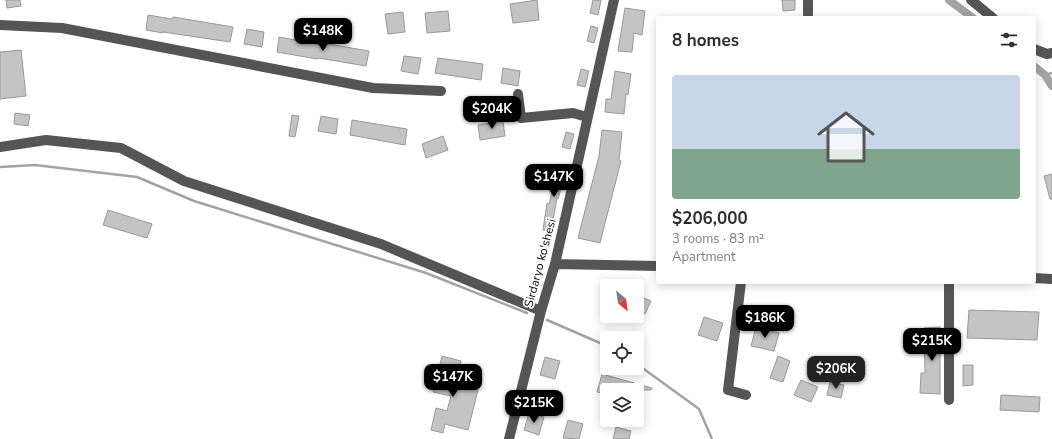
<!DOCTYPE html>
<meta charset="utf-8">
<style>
:root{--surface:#fff;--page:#f2f2f3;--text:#2b2b33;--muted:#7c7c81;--accent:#000}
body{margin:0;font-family:"Nunito Sans",sans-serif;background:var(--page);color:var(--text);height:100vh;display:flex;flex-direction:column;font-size:15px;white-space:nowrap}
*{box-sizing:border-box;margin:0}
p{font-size:13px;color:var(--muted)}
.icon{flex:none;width:22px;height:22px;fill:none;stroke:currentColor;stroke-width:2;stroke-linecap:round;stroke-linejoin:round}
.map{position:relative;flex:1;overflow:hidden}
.drawer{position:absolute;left:656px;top:16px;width:380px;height:268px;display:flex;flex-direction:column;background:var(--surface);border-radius:4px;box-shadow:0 2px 10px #0003}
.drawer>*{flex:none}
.needle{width:26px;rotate:151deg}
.tools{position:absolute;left:600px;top:279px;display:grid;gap:8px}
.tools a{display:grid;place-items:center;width:44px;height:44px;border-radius:4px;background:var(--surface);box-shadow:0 2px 10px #0003;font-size:20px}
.price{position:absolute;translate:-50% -34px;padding:0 9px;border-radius:8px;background:var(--accent);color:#fff;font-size:13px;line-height:26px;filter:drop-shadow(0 1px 2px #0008)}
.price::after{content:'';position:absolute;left:50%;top:24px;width:12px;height:9px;margin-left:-6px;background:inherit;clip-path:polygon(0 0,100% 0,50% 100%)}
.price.on{background:#222;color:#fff}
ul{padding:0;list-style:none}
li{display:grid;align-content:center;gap:8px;height:212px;padding:0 16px}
li span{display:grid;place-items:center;height:124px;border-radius:4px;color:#555}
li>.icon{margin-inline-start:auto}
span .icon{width:72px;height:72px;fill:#fffc;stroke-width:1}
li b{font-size:17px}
h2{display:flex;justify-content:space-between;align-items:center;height:48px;padding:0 16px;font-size:17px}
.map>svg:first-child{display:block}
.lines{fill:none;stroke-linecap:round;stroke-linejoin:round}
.stream{stroke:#a3a3a3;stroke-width:2.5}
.canal{stroke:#a3a3a3;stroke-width:8}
.building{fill:#c4c4c4;stroke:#999}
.minor{stroke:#555;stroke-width:10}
.labels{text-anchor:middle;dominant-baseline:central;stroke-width:3.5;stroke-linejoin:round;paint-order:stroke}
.street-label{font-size:12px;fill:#000;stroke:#fff}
</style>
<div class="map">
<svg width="1052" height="439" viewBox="0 0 1052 439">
<rect width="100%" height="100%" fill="#fff"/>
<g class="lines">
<path class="stream" d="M1045,75L1052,73
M0,167L35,165L137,177L194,201L426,273L527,313
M547,320L607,346
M637,364L699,409L712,439"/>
<path class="canal" d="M949,0L973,18
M1034,66L1045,75L1052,86"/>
</g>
<path class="building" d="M6,0H20L21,6L7,8Z
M537,0L539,20L513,23L510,4Z
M593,0H601L598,15L590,13Z
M782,0H795V10L783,11Z
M625,8L645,11L642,35L634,33L632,52L618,51Z
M448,11L450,31L427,33L425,13Z
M403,12L405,32L388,34L385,14Z
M148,15L172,19L173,17L233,27L230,42L163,32V33L146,30Z
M591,26L598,28L594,43L587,41Z
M247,29L264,32L262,47L244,44Z
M279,37L323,45V43L369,51L366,66L318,58L317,59L277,52Z
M21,50L26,96L0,99V52Z
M404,56L421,58L418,74L401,71Z
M438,58L483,64L481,80L435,73Z
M503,68L520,71L518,86L501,83Z
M581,69L589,71L585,87L577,85Z
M615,71L631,74L628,95L626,94L624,114L605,112L606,99H611Z
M15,113L30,115L28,126L14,124Z
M292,115L299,116L295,137L289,136Z
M321,116L338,119L336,134L318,131Z
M352,120L407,129L405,145L350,135Z
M503,121L505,136L480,140L478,125Z
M602,130L622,132L619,160L621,161L600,243L578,238L599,156Z
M566,132L574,134L570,149L562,147Z
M443,136L448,150L426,158L422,144Z
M559,164L567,166L558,199L557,198L551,231L543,230L547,203L549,204Z
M1052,174V199H1050L1044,176Z
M108,210L152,224L147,238L103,225Z
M637,295L651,301L645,314L637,310Z
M969,310L1039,312L1037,340L967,338Z
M704,317L723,323L717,341L698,335Z
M756,327L779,333L774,351L751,346Z
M940,327V394L920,393L921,373H925L924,328Z
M442,356L461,361L456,384L478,390L468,430L445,424L443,433L431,430L436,408L447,411L451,396L433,392Z
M778,356L790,361L783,382L770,378Z
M545,357L560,361L555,379L540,375Z
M963,365H973V385L963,386Z
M602,374L652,388L651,390H607V394L597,392Z
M801,380L818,387L811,402L794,395Z
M830,382L844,385L841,398L827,395Z
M1001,395L1040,397L1039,412L1000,410Z
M529,413L544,417L539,435L524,430Z
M568,420L583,424L579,439L563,438Z
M616,427L631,431L629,439H613Z"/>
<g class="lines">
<path class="minor" d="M808,0V18
M971,0L993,18
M0,25L62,28L373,88L441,91
M1034,49L1047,54L1052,53
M518,94L521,118L573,113L587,117
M0,147L46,140L121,148L184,181L381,244L541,311
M555,264L658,266
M1034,278L1052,279
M741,282L728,390L746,395
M949,282V400
M509,439L541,311L555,264L614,0"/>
</g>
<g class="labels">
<g class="street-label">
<text transform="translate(540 263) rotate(-75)">Sirdaryo ko'shesi</text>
</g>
</g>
</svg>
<div class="tools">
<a><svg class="needle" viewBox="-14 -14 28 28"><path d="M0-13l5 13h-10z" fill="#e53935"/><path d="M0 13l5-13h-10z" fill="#7c7c81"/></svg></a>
<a><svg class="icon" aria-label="locate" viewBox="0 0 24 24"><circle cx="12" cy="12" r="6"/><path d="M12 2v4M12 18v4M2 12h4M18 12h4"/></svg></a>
<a><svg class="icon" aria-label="layers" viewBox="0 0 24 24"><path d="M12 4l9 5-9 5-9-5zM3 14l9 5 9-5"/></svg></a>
</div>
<b class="price" style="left:323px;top:52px">$148K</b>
<b class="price" style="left:492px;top:130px">$204K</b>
<b class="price" style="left:554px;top:198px">$147K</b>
<b class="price" style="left:765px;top:339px">$186K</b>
<b class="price" style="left:932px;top:362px">$215K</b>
<b class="price on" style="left:836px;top:390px">$206K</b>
<b class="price" style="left:453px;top:398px">$147K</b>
<b class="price" style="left:534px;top:424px">$215K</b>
<section class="drawer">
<h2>8 homes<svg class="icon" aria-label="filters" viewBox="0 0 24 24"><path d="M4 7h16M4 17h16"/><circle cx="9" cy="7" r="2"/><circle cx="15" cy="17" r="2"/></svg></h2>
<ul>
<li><span style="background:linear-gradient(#c9d6e8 60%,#7fa58c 0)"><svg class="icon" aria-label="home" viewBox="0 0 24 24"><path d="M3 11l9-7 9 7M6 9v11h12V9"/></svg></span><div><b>$206,000</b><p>3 rooms · 83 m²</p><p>Apartment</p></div></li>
</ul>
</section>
</div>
